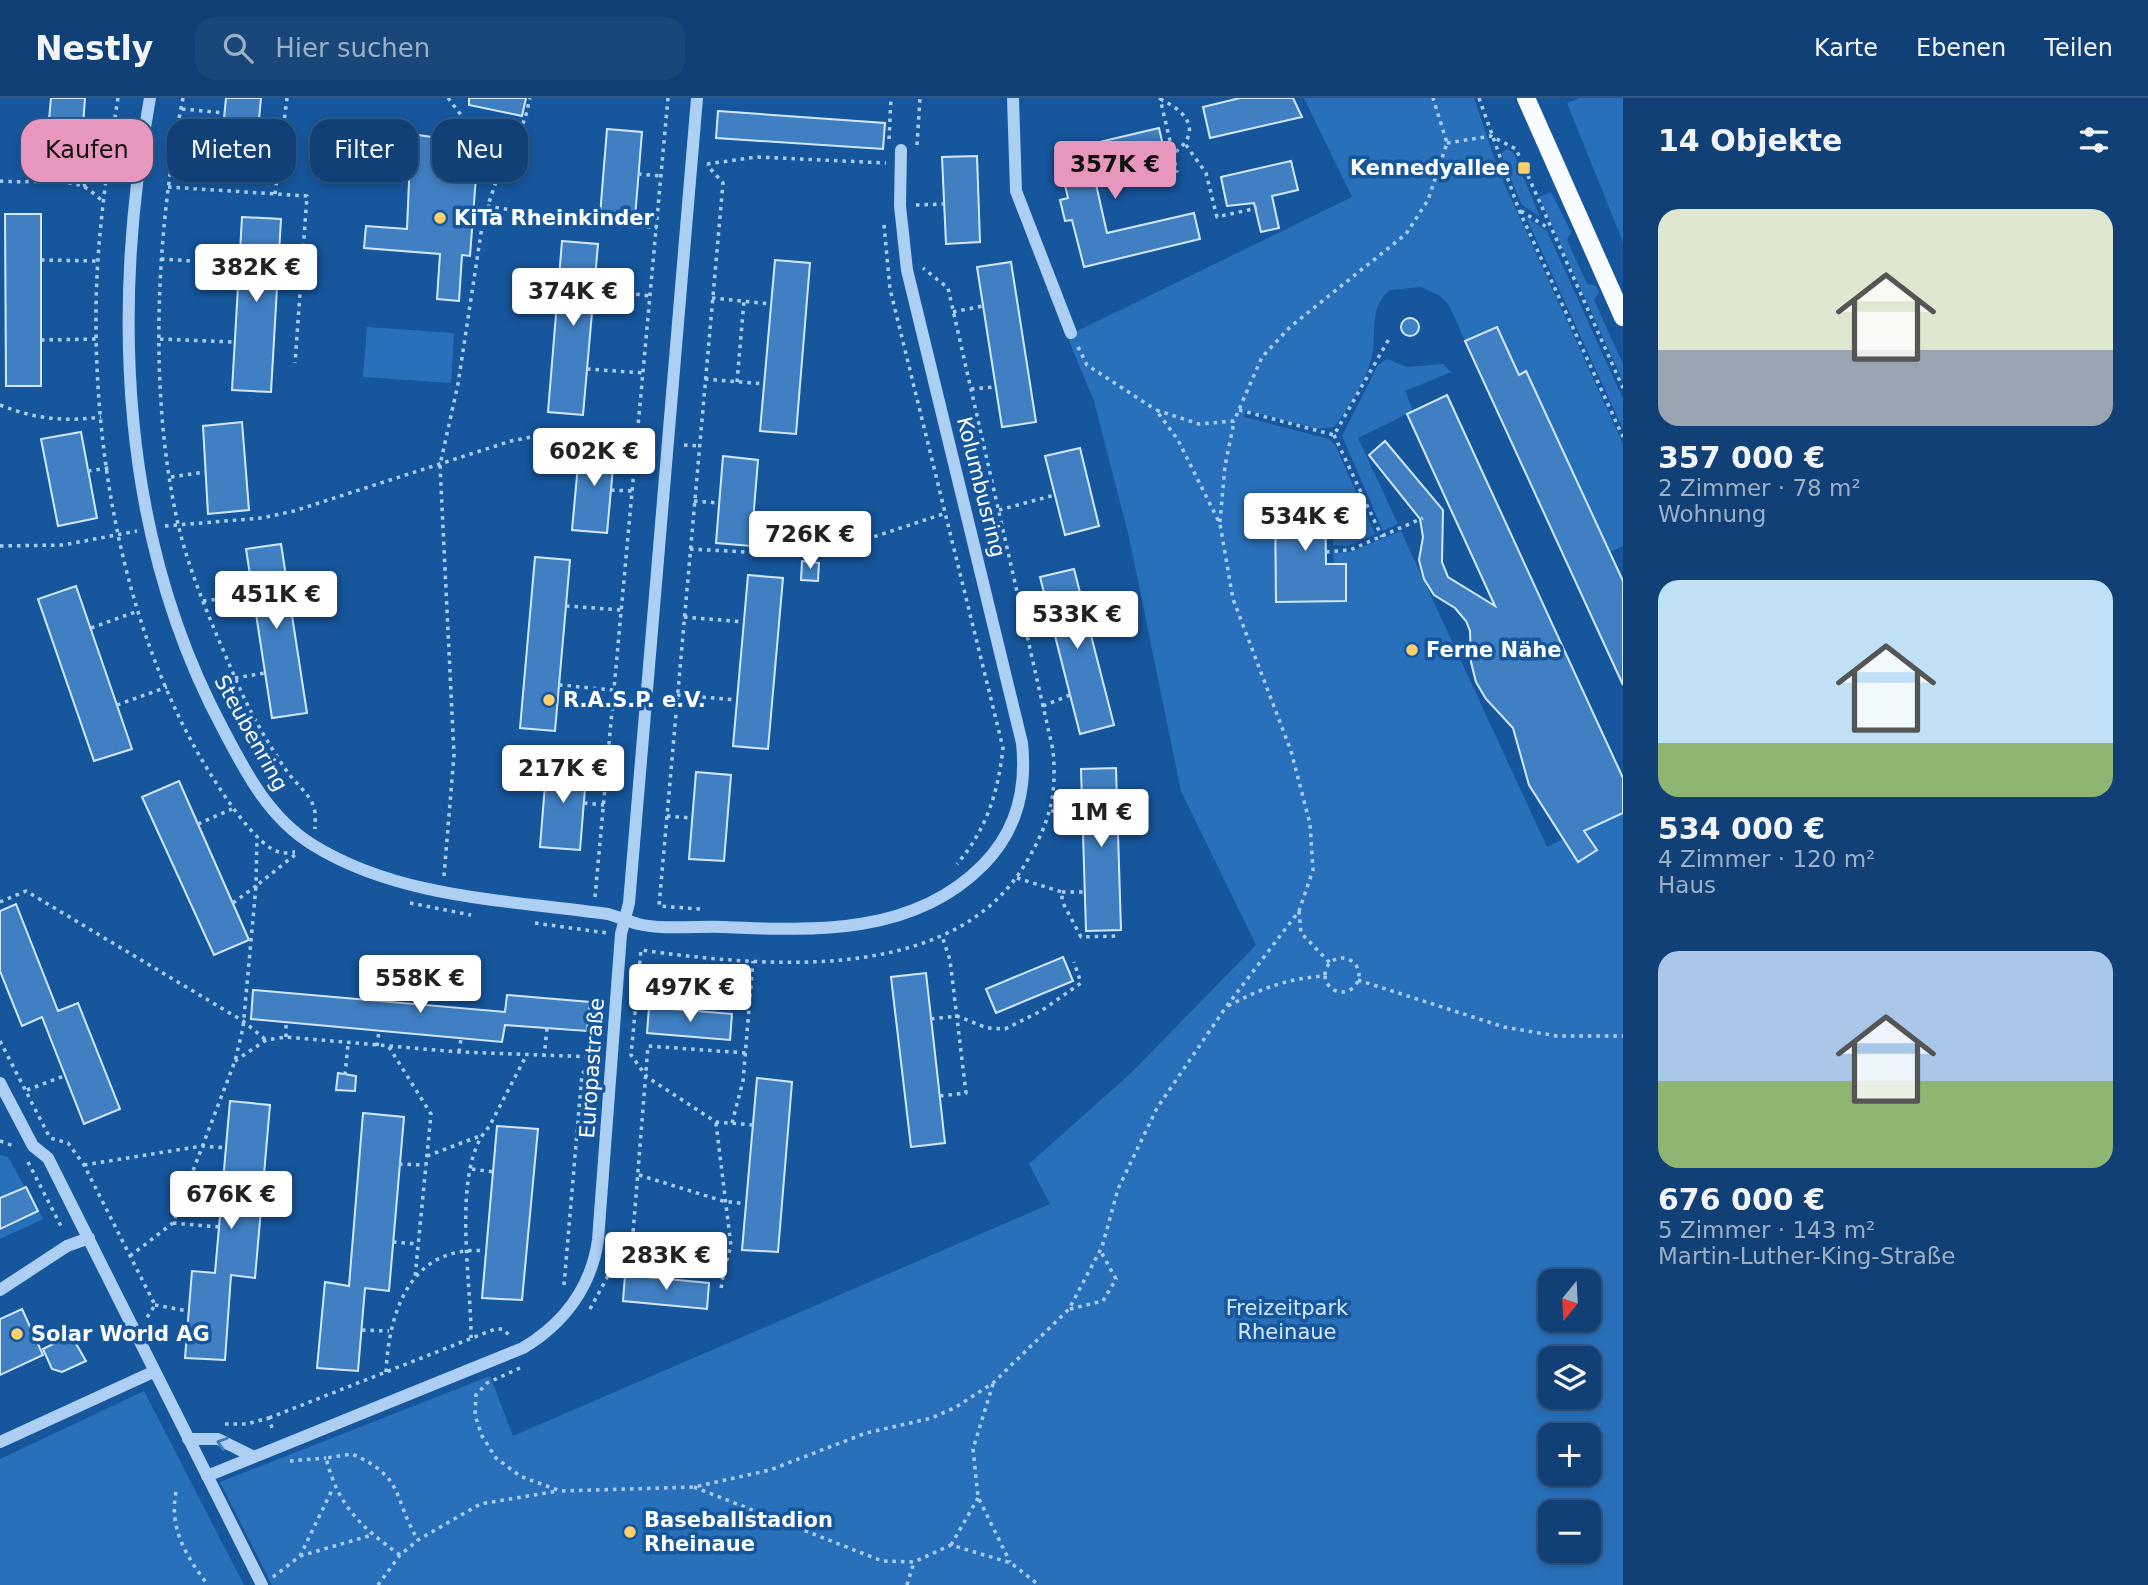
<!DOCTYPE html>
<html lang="de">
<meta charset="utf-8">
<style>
:root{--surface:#104075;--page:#19477a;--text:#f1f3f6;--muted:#9cafc5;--line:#305987;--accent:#e797bd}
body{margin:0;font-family:"DejaVu Sans",sans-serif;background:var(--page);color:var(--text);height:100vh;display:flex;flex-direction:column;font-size:26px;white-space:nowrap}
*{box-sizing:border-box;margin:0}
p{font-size:23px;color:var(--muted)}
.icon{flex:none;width:38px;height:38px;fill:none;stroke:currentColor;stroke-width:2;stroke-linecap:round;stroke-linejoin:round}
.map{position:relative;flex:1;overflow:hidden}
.side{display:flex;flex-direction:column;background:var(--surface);width:525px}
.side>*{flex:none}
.banner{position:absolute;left:21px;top:21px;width:665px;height:63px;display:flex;gap:14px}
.needle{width:46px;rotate:198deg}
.buttons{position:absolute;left:1538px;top:1171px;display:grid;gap:14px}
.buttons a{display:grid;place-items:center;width:63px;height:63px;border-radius:14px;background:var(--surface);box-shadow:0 4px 10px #0003,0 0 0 2px var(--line);font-size:35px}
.price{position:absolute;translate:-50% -60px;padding:0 16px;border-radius:7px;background:#fff;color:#222;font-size:23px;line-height:46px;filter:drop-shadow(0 2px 4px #0008)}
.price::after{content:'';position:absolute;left:50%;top:42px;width:21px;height:16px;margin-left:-10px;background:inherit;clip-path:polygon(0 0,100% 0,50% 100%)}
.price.on{background:var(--accent);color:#111}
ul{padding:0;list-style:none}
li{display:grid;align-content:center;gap:14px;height:371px;padding:0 35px}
li span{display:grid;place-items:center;height:217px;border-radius:21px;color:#555}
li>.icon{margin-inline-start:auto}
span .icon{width:126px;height:126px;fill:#fffc;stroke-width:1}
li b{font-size:30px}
h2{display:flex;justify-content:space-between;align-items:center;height:84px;padding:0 35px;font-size:30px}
.chip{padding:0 24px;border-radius:21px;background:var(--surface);box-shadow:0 4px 10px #0003,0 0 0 2px var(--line);font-size:24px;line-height:63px}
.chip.on{background:var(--accent);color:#111}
header{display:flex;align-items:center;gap:42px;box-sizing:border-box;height:98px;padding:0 35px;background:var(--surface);border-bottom:2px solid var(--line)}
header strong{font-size:33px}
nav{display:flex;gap:38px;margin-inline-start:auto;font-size:24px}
.search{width:490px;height:63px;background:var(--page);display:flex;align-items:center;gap:18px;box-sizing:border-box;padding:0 24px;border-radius:21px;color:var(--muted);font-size:26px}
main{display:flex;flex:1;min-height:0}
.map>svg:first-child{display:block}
.green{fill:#2970ba;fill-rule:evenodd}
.building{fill:#3f7fc2;stroke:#d4e8fd;stroke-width:2}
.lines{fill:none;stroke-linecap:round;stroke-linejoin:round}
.path{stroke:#accff3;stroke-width:3.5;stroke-dasharray:3.5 5;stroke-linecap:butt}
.minor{stroke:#accff3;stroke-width:12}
.major{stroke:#f8fbff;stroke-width:18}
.oneway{stroke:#437ab6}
.poi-dot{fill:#ffd06e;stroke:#16569c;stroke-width:2.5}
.labels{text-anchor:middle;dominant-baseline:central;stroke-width:7;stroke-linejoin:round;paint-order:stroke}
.poi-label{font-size:21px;font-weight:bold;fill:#fff;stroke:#16569c;text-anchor:start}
.street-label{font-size:21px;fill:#fff;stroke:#16569c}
.park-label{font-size:21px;fill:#d4e8fd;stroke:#16569c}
</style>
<header>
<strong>Nestly</strong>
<div class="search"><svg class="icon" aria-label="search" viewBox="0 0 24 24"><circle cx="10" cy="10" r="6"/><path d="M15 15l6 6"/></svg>Hier suchen</div>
<nav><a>Karte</a><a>Ebenen</a><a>Teilen</a></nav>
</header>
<main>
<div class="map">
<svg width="1623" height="1487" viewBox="0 0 1623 1487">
<rect width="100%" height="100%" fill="#16569c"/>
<path class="green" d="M1304,0H1474L1499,74L1623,346V448L1610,454L1526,273L1519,277L1465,243L1449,207L1440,198L1421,189L1390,192C1367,210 1378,237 1371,262C1364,287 1349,309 1334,329L1317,331L1246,312L1244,319L1329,341L1335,347L1375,436L1348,448L1333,447V437L1326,436L1325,398H1275L1276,504L1346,503V466H1334L1333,455L1350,454L1401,433L1547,749L1563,741L1579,764L1597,752L1573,717L1623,715V1487H272L220,1384L490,1278L513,1338L1050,1106L1029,1066L1131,975L1256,847L1181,693L1129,439L1094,303L1067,238L1352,99ZM1550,1183H1589V1222H1550ZM1550,1260H1589V1298H1550ZM1550,1337H1589V1376H1550ZM1550,1414H1589V1452H1550Z
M1580,0H1623V144L1567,5Z
M1507,51L1513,54L1540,119L1522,107L1503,62L1502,55Z
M1551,94L1571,134L1567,142L1587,186L1596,188L1599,194L1594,202L1623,266V283L1539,99Z
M1526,119L1547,133L1623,301V331Z
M367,229L454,235L451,285L363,279Z
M1387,261L1407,269L1443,266L1451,274L1405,293L1413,313L1358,340L1398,426L1383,433L1342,338L1378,267Z
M0,1057L8,1059L43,1121L0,1141Z
M144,1293L244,1487H0V1361Z"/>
<path class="building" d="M51,0H85L80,69L45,66Z
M226,0H261L253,84L218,80Z
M469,0H526L522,18L469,7Z
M1240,0H1293L1302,19L1210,40L1203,9Z
M718,13L885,25L883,51L716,40Z
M1159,30L1165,56L1093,73L1107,135L1194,115L1200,141L1084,169L1072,122L1065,123L1060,102L1068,100L1057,54Z
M607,31L642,34L635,120L600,117Z
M411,36L447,41L446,50L478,52L470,158L462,157L459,203L437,201L440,156L364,150L366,128L407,131Z
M977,58L980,144L946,146L942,59Z
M1291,63L1298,92L1272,98L1279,130L1261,134L1254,105L1227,108L1221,79Z
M5,116H41V288H6Z
M242,119L281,121L271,294L232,292Z
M562,143L598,146L583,317L548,314Z
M775,162L810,165L796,336L760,333Z
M1011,164L1036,324L1002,329L977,169Z
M1401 229a9 9 0 1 1 18 0a9 9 0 1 1-18 0Z
M1497,229L1519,277L1526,273L1623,483V587L1465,243Z
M1447,297L1623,680V715L1584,733L1597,752L1578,764L1529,687L1513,630L1486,601L1476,584L1471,564L1470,533L1466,523L1455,510L1434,497L1424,481L1419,462L1423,439L1420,421L1369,357L1385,343L1443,412L1442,464L1448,479L1495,508L1407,316Z
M242,324L249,412L208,416L203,328Z
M81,334L97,420L58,428L41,341Z
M580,345L615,348L607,435L572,432Z
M1080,350L1099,428L1065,437L1045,358Z
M723,358L758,362L751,448L716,445Z
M1275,398H1325L1326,466H1346V503L1276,504Z
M281,446L307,615L272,620L246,451Z
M535,459L570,462L555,633L520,630Z
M802,463L819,465L818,483L801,482Z
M1074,471L1114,627L1080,636L1040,479Z
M748,477L783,480L768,651L733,648Z
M76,488L132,651L94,663L38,501Z
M547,662L587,666L580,752L540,749Z
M1116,670L1121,832L1086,833L1081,671Z
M696,674L731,677L724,763L689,761Z
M179,683L249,842L214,857L142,699Z
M16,806L58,913L78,905L120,1011L84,1026L42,919L22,928L0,873V813Z
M1063,859L1073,883L996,915L986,891Z
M926,875L945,1045L911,1049L891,879Z
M253,892L505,914L507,897L590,904L587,933L505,927L502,944L251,921Z
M649,909L732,916L730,942L647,935Z
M338,975L356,978L355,993L336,992Z
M757,980L792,984L778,1154L742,1152Z
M230,1003L270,1007L255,1180L231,1177L225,1262L185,1260L192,1173L215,1175Z
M363,1015L404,1019L389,1193L365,1190L358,1273L317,1270L325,1184L349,1188Z
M497,1028L538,1031L522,1202L482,1200Z
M26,1089L38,1113L0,1131V1100Z
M625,1177L709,1185L707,1211L623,1203Z
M22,1211L43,1257L0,1277V1221Z
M71,1237L86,1263L62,1274L52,1271L43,1251Z"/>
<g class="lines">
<path class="path" d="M118,0C107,71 96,144 96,217C95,372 129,548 213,680C225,699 257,748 279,754C284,756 291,754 295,754
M183,0C156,132 148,294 178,426C190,477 212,526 233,575C247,609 265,641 286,672C293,683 311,697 314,710C316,716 315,724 315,731
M448,0L501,69
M1479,0L1519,112L1623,339
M1160,1C1188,14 1203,34 1173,56
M182,11L225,15
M83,24L114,28
M889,41L891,0
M1447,45L1491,38L1516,51L1623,290
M917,47L920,0
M1186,47L1206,75L1217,119L1257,110
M707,66L757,59L886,65
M638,76L662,78
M0,83C20,85 67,81 82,88C90,91 97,99 104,104
M1116,87L1177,73L1160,0
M83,88L108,76
M168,89L307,98L295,265
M275,96L287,0
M916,107L944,106
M487,108L561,120L657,130
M1521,113L1550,131
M884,127L890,191L1003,650C998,694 987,731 957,766
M161,161L239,166
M41,162L98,163
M594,191L651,198
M712,200L771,206
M953,214L983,208
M160,241L234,244
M41,242L96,241
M1078,249L1087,267L1156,312
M587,271L644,275
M705,281L764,286
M737,284L744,203
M971,291L995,289
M0,307C35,321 64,324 101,319
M1239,312L1334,337L1389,241
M1334,337L1382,439
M684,347L699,348
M88,373L109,370
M171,379L205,374
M611,392L632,393
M694,403L719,405
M999,412L1055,397
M1220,424L1225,368L1234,324
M165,428L262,420L294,413L511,343L537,338L652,343
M0,448L63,447L137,433
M690,451L800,457L831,453L943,416
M1326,454L1350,452L1423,420
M203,503L253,497
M566,508L621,512
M684,519L744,524
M1025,527L1050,520
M91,530L138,513
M235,580L265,575
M559,587L613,592
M677,597L737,602
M117,607L167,589
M1043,608L1070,597
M584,705L604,707
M1051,713L1082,712
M667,718L692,720
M198,726L232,711
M444,778L454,657L440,367L458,286L483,122L501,69L525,21L530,0
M1017,780L1062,794V803L1081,839L1117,838
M1062,794H1085
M595,799L668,0
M0,804L26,793L243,923L266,942
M233,805L256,788L257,738
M410,805L471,817
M700,811L659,808L723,85L707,67
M1299,813L1301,835L1330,865
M535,825L607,835
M1325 877a17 17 0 1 1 34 0a17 17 0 1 1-34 0Z
M1358,882L1504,929L1557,938H1623
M1228,908C1260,891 1288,880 1325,878
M931,921L957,918L987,930L1005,931L1041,913L1081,885L1074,864
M286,939V924
M0,943L50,1040L68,1045L84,1067L155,1207L146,1221
M377,948L379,933
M389,949L431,1016L415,1179
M459,954L461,941
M544,959L547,930
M235,963L266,942L286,939L459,954L596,959
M345,977L348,946
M27,992L64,978
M940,998L966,995L950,862L942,838
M716,1025L731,1148L724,1171
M732,1025L743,983L753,863
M753,1027L716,1024L647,979L631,957L641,852C763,869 955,888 1027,763C1050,723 1057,698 1053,652L948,190L923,170
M0,1043L14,1048
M427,1058L480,1038
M28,1064L63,1132
M399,1066L425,1067
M84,1067L202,1048L227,1050
M472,1071L494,1074
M639,1077L723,1103L746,1106
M173,1125L220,1129
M393,1144L418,1146
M130,1158L173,1125L235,963L243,930L256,788L296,756
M612,1160L633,1135L648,948L746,955
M606,1175L612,1160L724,1171L721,1191
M666,1181L669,1167
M564,1187L582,976L595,961
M155,1207L188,1213
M590,1211L609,1176
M1070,1211L1103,1203L1116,1181L1100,1152
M362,1232L389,1233
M471,1240C472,1187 450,1069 489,1029L526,958
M520,1270L487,1285L476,1297L475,1317L482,1338L496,1360L520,1378L560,1393L694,1389L770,1372L866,1335L932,1320L956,1309L993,1285L1069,1211L1102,1149L1118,1091L1157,1010L1226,909L1299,813L1313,772L1310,726L1291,653L1233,501L1220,426L1178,342L1156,312L1199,326L1234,323L1262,259L1290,229L1406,136L1428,102L1447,45L1433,0
M386,1274C389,1211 412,1146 487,1153
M993,1286L973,1351L978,1399L1010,1464
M269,1320L495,1231H503L511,1239
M225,1326H247L268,1320L274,1334
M290,1363L326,1360
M694,1389L882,1463L914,1464L951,1447L1011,1465L1039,1487
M176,1394C169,1431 186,1458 208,1487
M951,1447L978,1400
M400,1457C361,1429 338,1408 326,1360L352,1356C406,1380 392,1399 418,1442
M300,1458L372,1437
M273,1479L300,1458L333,1390
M378,1487L400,1457L418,1442L480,1406L558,1393
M907,1487L914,1464"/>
<path class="minor" d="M150,0C111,211 120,439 223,631C246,675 269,720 313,747C400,801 510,802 608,816C618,819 628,823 638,826C664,832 696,828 723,829C816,833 914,837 983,767C1017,733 1027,692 1022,645L907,172L900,108L901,52
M1013,0L1016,93L1071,235
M0,985L33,1048L48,1060L262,1487
M0,1192L67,1148L89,1140
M188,1341H218L254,1359
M0,1344L153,1274
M207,1378L523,1250C563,1226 591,1190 598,1142L621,836L629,805L697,0"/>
<path class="major" d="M1526,0L1623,219"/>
</g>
<defs><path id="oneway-chevron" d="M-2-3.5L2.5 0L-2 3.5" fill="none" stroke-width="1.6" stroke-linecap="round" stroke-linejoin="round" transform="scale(1.75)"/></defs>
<use class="oneway" href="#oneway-chevron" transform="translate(222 1345) rotate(-162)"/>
<g class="poi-dot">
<rect x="1517" y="63" width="14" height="14" rx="3.5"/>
<circle cx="440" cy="120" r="7"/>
<circle cx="1412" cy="552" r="7"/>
<circle cx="549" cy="602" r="7"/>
<circle cx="17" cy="1236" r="7"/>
<circle cx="630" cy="1434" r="7"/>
</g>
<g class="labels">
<g class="poi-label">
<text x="1510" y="70" text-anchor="end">Kennedyallee</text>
<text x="454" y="120">KiTa Rheinkinder</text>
<text x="1426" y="552">Ferne Nähe</text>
<text x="563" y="602">R.A.S.P. e.V.</text>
<text x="31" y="1236">Solar World AG</text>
<text x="644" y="1422">Baseballstadion<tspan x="644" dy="24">Rheinaue</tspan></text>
</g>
<g class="street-label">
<text transform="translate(981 389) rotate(76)">Kolumbusring</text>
<text transform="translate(251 635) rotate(61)">Steubenring</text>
<text transform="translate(592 970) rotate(-86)">Europastraße</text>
</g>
<g class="park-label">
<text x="1287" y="1210">Freizeitpark<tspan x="1287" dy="24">Rheinaue</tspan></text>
</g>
</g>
</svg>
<div class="buttons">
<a><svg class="needle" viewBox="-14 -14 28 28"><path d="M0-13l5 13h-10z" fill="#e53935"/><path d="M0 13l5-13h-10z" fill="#9cafc5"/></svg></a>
<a><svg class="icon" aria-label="layers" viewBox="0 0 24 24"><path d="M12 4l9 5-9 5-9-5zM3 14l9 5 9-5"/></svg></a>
<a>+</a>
<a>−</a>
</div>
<b class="price on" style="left:1115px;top:103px">357K €</b>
<b class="price" style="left:256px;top:206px">382K €</b>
<b class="price" style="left:573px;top:230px">374K €</b>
<b class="price" style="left:594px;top:390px">602K €</b>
<b class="price" style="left:1305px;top:455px">534K €</b>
<b class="price" style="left:810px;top:473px">726K €</b>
<b class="price" style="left:276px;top:533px">451K €</b>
<b class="price" style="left:1077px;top:553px">533K €</b>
<b class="price" style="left:563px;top:707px">217K €</b>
<b class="price" style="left:1101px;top:751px">1M €</b>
<b class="price" style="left:420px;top:917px">558K €</b>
<b class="price" style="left:690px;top:926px">497K €</b>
<b class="price" style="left:231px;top:1133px">676K €</b>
<b class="price" style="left:666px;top:1194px">283K €</b>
<div class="banner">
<a class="chip on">Kaufen</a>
<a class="chip">Mieten</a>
<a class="chip">Filter</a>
<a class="chip">Neu</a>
</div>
</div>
<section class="side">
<h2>14 Objekte<svg class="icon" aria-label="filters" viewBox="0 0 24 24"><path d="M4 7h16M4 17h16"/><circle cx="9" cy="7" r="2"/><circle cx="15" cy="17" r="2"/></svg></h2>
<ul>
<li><span style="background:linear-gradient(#dfe7d0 65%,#9aa5b1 0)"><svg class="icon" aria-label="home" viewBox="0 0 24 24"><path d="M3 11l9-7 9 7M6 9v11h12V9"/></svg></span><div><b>357 000 €</b><p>2 Zimmer · 78 m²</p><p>Wohnung</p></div></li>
<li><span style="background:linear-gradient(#bfe0f5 75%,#8fb573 0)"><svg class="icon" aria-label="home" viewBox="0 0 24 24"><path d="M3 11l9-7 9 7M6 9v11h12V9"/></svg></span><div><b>534 000 €</b><p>4 Zimmer · 120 m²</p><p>Haus</p></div></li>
<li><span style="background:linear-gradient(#a9c7e8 60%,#8fb573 0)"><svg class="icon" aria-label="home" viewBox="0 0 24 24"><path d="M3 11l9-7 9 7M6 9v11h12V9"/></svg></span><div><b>676 000 €</b><p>5 Zimmer · 143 m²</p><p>Martin-Luther-King-Straße</p></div></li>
</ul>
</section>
</main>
